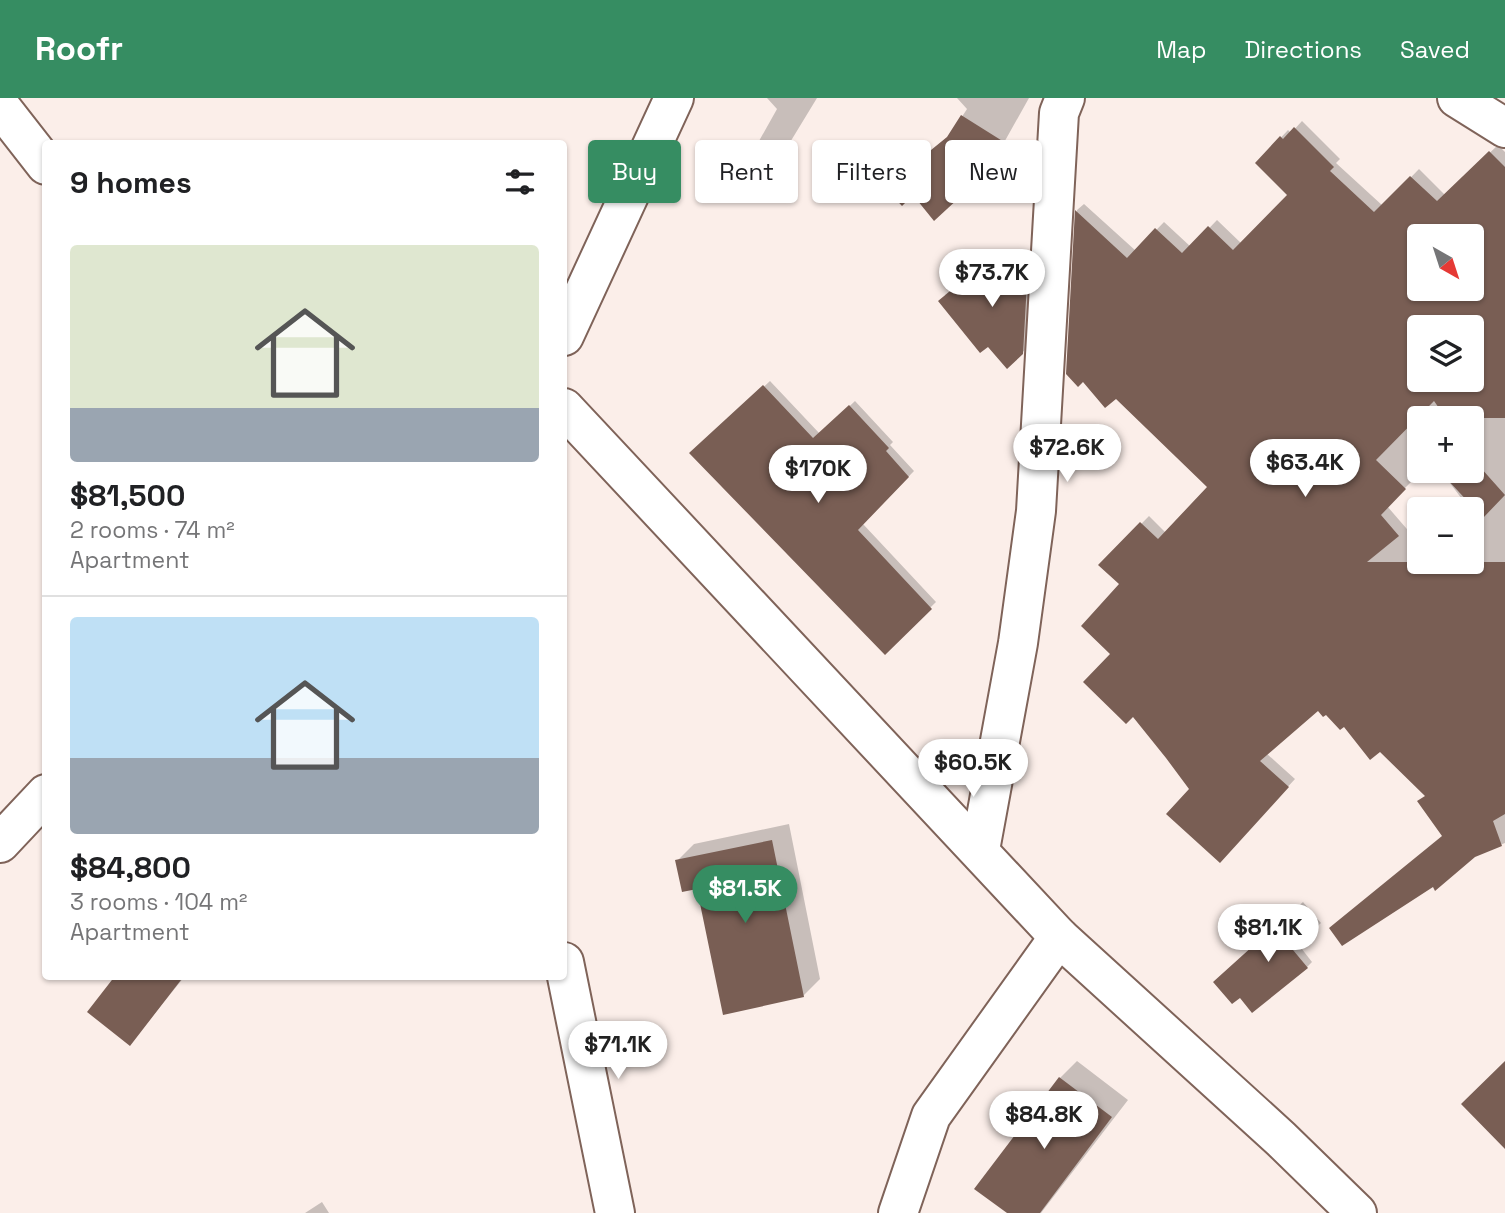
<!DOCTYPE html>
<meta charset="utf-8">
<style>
:root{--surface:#fff;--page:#f6f6f6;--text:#202124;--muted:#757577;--line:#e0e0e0;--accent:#368d62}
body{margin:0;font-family:"Space Grotesk",sans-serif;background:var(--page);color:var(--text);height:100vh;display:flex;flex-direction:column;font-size:26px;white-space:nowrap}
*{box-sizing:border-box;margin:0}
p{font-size:23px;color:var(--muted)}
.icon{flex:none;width:38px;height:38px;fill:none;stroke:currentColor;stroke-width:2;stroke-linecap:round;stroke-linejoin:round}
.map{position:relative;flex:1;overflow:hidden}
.sheet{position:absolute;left:42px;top:42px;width:525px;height:840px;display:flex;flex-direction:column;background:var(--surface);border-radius:7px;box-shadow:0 2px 5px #0004}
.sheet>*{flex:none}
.hud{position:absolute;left:588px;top:42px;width:665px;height:63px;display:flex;gap:14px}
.needle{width:46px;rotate:141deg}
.controls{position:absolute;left:1407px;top:126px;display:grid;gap:14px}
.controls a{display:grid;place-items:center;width:77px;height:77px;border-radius:7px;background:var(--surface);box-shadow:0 2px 5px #0004;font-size:35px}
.price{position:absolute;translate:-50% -60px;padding:0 16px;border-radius:24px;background:#fff;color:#222;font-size:23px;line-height:46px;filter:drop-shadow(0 2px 4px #0008)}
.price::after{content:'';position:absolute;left:50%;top:42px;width:21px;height:16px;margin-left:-10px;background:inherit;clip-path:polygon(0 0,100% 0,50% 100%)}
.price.selected{background:var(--accent);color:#fff}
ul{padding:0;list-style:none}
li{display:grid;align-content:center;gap:14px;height:371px;padding:0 28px}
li+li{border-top:2px solid var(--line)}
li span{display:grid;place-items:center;height:217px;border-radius:7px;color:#555}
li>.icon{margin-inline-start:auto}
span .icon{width:126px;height:126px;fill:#fffc;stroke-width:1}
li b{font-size:30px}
h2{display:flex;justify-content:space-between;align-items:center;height:84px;padding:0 28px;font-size:30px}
.tag{padding:0 24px;border-radius:7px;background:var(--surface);box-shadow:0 2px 5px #0004;font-size:24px;line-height:63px}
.tag.selected{background:var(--accent);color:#fff}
header{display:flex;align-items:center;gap:42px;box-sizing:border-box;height:98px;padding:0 35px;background:var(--accent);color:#fff}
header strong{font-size:33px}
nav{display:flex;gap:38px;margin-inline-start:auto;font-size:24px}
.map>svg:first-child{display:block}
.shadow{fill:#0003;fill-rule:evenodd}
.building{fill:#795e54;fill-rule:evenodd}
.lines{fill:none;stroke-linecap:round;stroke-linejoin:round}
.minor-casing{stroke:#7f6359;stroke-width:42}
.tertiary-casing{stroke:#7f6359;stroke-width:42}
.minor{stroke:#fff;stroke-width:38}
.tertiary{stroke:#fff;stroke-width:38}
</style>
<header>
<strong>Roofr</strong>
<nav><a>Map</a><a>Directions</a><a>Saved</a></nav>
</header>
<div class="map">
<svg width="1505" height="1115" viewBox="0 0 1505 1115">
<rect width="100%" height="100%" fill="#fbeee9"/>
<path class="shadow" d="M767,0H817L789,46L780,55L759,43L777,11Z
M957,0H1029L992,66L934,120L914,94L875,66L898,46L915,66L950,37L967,11Z
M1302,23L1340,61L1336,65L1383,108L1419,71L1445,97L1498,47L1505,54V745L1474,757L1444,738L1427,697L1380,651L1318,610L1266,655L1295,681L1227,755L1112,556L1121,486L1101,467L1149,418L1166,435L1210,389L1116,299L1068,276L1077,112L1084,106L1136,153L1164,124L1191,149L1217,122L1242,146L1290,97L1257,65L1288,32L1291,35ZM1419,138H1472V191H1419ZM1419,229H1472V282H1419ZM1419,320H1472V373H1441L1479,424L1472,430V464H1419V445L1387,408L1422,373H1419Z
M1000,153L1006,160L1033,161L1028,249L1007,269L945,197Z
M770,283L820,336L855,303L893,344L890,347L914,373L863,426L936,504L885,554L692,355Z
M789,726L820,881L803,898L677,763L694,746Z
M1303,804L1321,825L1298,846L1312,864L1307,869L1240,897L1220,879Z
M117,878H185L130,946Z
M1077,963L1128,1002L1041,1115H1010L1060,980Z
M322,1104L329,1115H305Z"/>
<path class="building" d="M961,17L1004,44L986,75L934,123L913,97L902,108L867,71L892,50L909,70L947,39Z
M1294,29L1334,69L1330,73L1374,114L1410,78L1437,103L1489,53L1505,69V320H1446L1434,303L1376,362L1406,391L1381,417L1399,438L1367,464H1505V716L1493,723L1502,748L1475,759L1435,793L1433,789L1342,848L1329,830L1442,738L1417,703L1425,698L1380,654L1370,662L1344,629L1340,632L1326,617L1323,619L1318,613L1260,663L1289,689L1220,765L1166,716L1189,691L1166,660L1133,619L1126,626L1083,584L1110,556L1081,528L1119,486L1098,467L1140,424L1158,441L1207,389L1116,301L1105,310L1083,284L1078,289L1066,276L1075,112L1127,160L1155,130L1182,155L1208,128L1233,152L1287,97L1255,65L1280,38L1283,41ZM1419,138H1472V191H1419ZM1419,229H1472V282H1419Z
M994,157L1000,165L1028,166L1023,256L1007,271L988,249L980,255L938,203Z
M763,287L813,340L849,307L889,350L886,353L909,379L858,432L932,511L885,557L689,355Z
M1472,360L1505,397L1483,420L1446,380L1456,373H1472Z
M772,742L804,899L723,917L697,791L682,794L675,762Z
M1296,809L1317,831L1293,852L1308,870L1252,915L1240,900L1232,906L1213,884Z
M115,878H184L130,948L87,914Z
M1505,963V1051L1461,1006Z
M1059,979L1112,1019L1040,1115H1007L974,1091Z"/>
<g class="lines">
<defs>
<path id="minor" d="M1457,0L1505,30
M0,8L46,67
M564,238L674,0
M980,752L1018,545L1036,413L1059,15L1065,0
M898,1115L931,1018L1059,839"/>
<path id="tertiary" d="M564,310L1059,839L1281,1041L1357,1115
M0,745L46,696
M564,864L615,1115"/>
</defs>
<use href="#minor" class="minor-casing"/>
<use href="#tertiary" class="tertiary-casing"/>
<use href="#minor" class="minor"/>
<use href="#tertiary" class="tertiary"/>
</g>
</svg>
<div class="controls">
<a><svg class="needle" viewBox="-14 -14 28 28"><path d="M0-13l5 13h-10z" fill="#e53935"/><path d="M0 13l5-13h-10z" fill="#757577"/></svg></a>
<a><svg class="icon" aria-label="layers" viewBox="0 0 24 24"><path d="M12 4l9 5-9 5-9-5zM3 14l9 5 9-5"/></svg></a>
<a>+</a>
<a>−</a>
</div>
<b class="price" style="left:992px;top:211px">$73.7K</b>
<b class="price" style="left:1067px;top:386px">$72.6K</b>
<b class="price" style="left:1305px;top:401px">$63.4K</b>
<b class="price" style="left:818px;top:407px">$170K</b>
<b class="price" style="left:973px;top:701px">$60.5K</b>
<b class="price selected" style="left:745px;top:827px">$81.5K</b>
<b class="price" style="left:1268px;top:866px">$81.1K</b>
<b class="price" style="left:618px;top:983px">$71.1K</b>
<b class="price" style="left:1044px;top:1053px">$84.8K</b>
<div class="hud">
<a class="tag selected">Buy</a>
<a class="tag">Rent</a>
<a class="tag">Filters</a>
<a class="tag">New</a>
</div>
<section class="sheet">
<h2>9 homes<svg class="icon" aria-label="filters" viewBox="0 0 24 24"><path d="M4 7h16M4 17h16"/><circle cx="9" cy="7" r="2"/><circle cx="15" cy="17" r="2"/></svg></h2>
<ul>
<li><span style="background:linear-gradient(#dfe7d0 75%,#9aa5b1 0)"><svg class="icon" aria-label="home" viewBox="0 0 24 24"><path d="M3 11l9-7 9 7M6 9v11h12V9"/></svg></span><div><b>$81,500</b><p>2 rooms · 74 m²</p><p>Apartment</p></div></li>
<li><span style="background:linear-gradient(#bfe0f5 65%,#9aa5b1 0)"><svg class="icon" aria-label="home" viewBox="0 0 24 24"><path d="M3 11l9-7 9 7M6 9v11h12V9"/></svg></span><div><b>$84,800</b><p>3 rooms · 104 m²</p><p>Apartment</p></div></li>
</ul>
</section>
</div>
